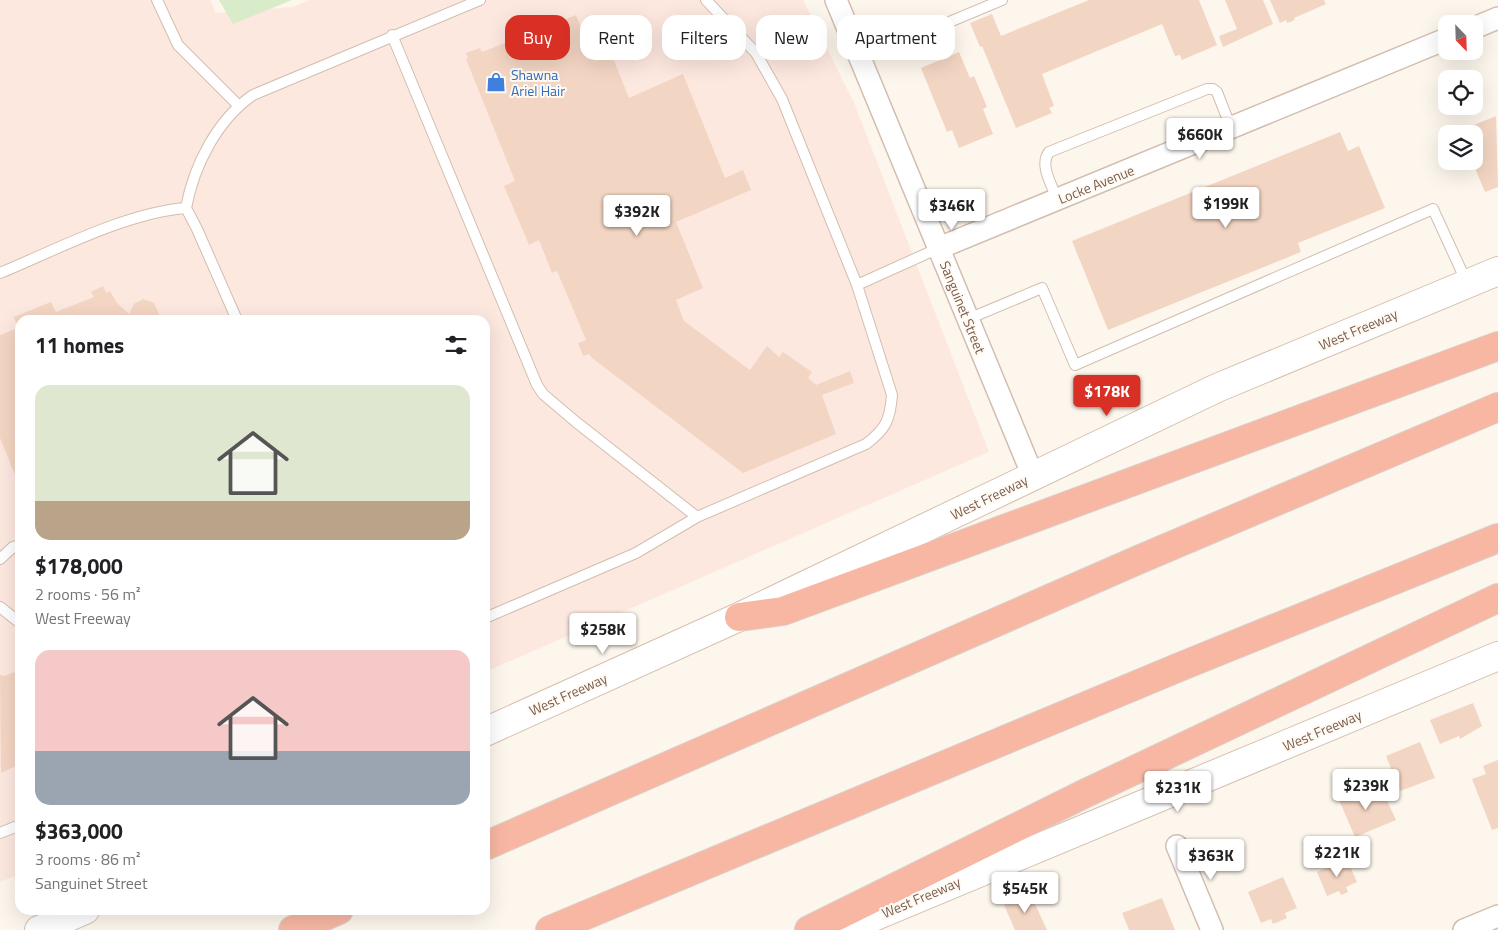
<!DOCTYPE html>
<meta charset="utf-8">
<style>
:root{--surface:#fff;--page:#f6f6f6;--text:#202124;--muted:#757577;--accent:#d93025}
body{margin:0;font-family:"Titillium Web",sans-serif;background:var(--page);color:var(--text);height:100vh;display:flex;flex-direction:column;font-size:19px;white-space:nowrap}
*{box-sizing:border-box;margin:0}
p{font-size:16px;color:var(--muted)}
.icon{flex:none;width:28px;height:28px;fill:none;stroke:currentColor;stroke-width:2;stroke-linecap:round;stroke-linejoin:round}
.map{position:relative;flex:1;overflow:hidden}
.drawer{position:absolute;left:15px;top:315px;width:475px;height:600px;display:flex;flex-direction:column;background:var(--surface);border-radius:15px;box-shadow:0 5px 20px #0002}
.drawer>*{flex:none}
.banner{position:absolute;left:505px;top:15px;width:475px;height:45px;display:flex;gap:10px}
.needle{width:32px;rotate:157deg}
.tools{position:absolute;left:1438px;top:15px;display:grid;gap:10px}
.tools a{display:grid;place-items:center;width:45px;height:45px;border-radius:10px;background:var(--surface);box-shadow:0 5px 20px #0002;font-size:25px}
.price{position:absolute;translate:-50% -42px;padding:0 11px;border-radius:5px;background:#fff;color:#222;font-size:16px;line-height:32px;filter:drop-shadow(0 1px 2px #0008)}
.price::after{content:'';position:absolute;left:50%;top:30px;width:15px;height:11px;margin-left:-8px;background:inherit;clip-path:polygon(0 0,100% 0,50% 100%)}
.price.current{background:var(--accent);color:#fff}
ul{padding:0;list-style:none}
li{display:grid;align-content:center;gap:10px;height:265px;padding:0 20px}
li span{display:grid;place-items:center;height:155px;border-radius:15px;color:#555}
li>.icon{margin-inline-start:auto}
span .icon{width:90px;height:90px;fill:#fffc;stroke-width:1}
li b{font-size:21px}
h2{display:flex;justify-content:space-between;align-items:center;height:60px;padding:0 20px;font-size:21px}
.pill{padding:0 18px;border-radius:15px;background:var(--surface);box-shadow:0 5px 20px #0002;font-size:18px;line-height:45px}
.pill.current{background:var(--accent);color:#fff}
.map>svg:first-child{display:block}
.commercial{fill:#fde8e0}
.green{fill:#d8ecc9}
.building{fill:#f3d5c3}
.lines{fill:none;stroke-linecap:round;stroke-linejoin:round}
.service-casing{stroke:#d1beb0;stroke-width:12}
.minor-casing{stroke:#d1beb0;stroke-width:24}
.secondary-casing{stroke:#d6c0b0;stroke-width:30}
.motorway-casing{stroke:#dad1cd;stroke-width:30}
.service{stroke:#fff;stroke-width:10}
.minor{stroke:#fff;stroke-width:21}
.secondary{stroke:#fff;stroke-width:28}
.motorway{stroke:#f7b7a3;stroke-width:28}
.labels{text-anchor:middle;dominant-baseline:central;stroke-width:4;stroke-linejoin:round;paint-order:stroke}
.shop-label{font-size:14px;fill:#366cbe;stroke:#fffaf3;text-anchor:start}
.street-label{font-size:14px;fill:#7a5c4d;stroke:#fffaf3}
</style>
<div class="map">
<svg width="1498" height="930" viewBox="0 0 1498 930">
<rect width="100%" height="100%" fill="#fdf6ec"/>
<path class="commercial" d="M0,0H210L216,13L293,7L310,0H803L855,105L989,452L485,672V320H20V874L0,882Z"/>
<path class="green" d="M219,0H292L233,24Z"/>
<path class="building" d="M1089,0H1199L1217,45L1182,60L1180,55L1175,56L1162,24L1042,74L1054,106L1049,108L1052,113L1016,128L982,46L980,47L970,23L992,14L1001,36Z
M1225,0H1263L1273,24L1223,47L1219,36L1237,29Z
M1270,0H1324L1326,4L1294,18L1295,20L1287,23L1286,20L1280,23Z
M576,15L592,54L604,50L611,53L629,98L683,74L725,178L743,170L751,190L676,222L703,288L676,300L684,321L750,370L767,346L779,357L783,352L812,372L808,378L816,385L850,371L854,383L822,395L836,434L743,473L592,358L589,354L583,356L578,343L586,340L557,271L552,273L539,240L529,245L504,186L515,181L466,59L468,58L466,53L480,48L482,52Z
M959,52L970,78L974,76L987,107L983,109L993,134L959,148L952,130L947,132L921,68Z
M1496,116L1498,187L1485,192L1472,161H1474V134H1460L1459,131Z
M1340,132L1348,151L1359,146L1385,208L1298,243L1301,252L1108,330L1072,241Z
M103,286L106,293L110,291L117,303L129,314L134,304L143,299L154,303L159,314L157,320H20V479L17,480L0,438V335L18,328L14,317L51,302L56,312L94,297L91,292Z
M20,670V764L1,773L0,675L4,676Z
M1473,703L1482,726L1460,739L1459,736L1440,744L1430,720Z
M1420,742L1435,778L1400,791L1386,756Z
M1498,760V828L1492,830L1472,779L1486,774L1483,766Z
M1351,787L1357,801L1382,790L1396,820L1355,837L1336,793Z
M1347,859L1357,882L1346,887L1348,892L1341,895L1339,891L1327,896L1317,872Z
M1283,877L1297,908L1285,913L1287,918L1273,924L1271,919L1261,923L1248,892Z
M1030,893L1047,930H1015L1004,905Z
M1162,898L1175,930H1129L1122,913Z"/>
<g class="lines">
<defs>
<path id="service" d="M157,0L178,45L238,105
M392,35L537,385L543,394L576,422L697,517
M861,59L1002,0
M1057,199C1052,185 1039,165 1049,152L1207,89H1213L1217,92L1231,128
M0,273C56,250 125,213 186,208
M857,285L939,248
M968,319L1042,288L1075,365L1433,209L1467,283
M237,320L197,229L186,208C194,165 217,120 253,95L480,0
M0,559L13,547L20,545
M0,607L20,623
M485,618L636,553L697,517L866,444C886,429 890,420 892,395L857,285L782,99L756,53L706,0
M0,833L20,825"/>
<path id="minor" d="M836,0L1033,476
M1474,28L1498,18
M939,248L1446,39
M1177,846L1212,930
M1464,930L1498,916"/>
<path id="secondary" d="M485,732L739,617L1217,388L1498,271
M39,930L85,910
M842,930L1498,656"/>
<path id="motorway" d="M739,617L783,611L1498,346
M485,846L1138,560L1498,407
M293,930L339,910
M550,930L1182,666L1498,538
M809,930L1086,793L1498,598"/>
</defs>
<use href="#service" class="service-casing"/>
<use href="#minor" class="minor-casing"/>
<use href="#secondary" class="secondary-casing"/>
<use href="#motorway" class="motorway-casing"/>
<use href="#service" class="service"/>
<use href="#minor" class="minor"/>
<use href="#secondary" class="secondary"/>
<use href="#motorway" class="motorway"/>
</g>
<defs>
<symbol id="shop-bare" viewBox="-9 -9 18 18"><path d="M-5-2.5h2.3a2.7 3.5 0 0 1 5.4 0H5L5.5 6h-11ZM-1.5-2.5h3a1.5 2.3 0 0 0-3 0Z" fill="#3f7fe0" stroke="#fffaf3" stroke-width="2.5" paint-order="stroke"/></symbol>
</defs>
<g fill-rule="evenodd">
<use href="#shop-bare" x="482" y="68" width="28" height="28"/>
</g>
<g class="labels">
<g class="shop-label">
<text x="511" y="74">Shawna<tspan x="511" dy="16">Ariel Hair</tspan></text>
</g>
<g class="street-label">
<text transform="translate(1096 184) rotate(-22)">Locke Avenue</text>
<text transform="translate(963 307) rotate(68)">Sanguinet Street</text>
<text transform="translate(1358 329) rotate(-23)">West Freeway</text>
<text transform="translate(989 497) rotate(-26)">West Freeway</text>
<text transform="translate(568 694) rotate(-24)">West Freeway</text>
<text transform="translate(1322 730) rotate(-23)">West Freeway</text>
<text transform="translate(921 897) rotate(-23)">West Freeway</text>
</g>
</g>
</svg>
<div class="tools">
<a><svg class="needle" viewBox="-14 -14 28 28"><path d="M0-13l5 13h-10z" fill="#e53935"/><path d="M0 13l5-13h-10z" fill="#757577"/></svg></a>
<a><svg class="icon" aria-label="locate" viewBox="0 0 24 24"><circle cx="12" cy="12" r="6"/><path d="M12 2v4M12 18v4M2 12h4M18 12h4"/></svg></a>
<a><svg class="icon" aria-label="layers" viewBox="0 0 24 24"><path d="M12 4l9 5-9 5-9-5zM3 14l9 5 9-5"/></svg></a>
</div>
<b class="price" style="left:1200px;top:160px">$660K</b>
<b class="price" style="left:1226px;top:229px">$199K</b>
<b class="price" style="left:952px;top:231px">$346K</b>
<b class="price" style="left:637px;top:237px">$392K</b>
<b class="price current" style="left:1107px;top:417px">$178K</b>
<b class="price" style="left:603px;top:655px">$258K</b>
<b class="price" style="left:1366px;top:811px">$239K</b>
<b class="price" style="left:1178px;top:813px">$231K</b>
<b class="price" style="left:1337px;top:878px">$221K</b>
<b class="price" style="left:1211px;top:881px">$363K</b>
<b class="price" style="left:1025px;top:914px">$545K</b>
<div class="banner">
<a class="pill current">Buy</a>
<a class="pill">Rent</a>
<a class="pill">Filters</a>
<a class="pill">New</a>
<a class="pill">Apartment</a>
</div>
<section class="drawer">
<h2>11 homes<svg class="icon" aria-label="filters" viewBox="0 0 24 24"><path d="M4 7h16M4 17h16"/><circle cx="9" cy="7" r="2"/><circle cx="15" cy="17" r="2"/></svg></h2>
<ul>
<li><span style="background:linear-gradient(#dfe7d0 75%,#b9a48a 0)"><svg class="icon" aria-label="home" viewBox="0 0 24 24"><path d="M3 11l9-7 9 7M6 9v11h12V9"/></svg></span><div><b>$178,000</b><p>2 rooms · 56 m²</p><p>West Freeway</p></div></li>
<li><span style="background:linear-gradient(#f6c9c9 65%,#9aa5b1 0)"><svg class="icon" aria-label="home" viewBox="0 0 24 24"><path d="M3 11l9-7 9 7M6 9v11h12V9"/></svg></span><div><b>$363,000</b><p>3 rooms · 86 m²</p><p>Sanguinet Street</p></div></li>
</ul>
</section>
</div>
